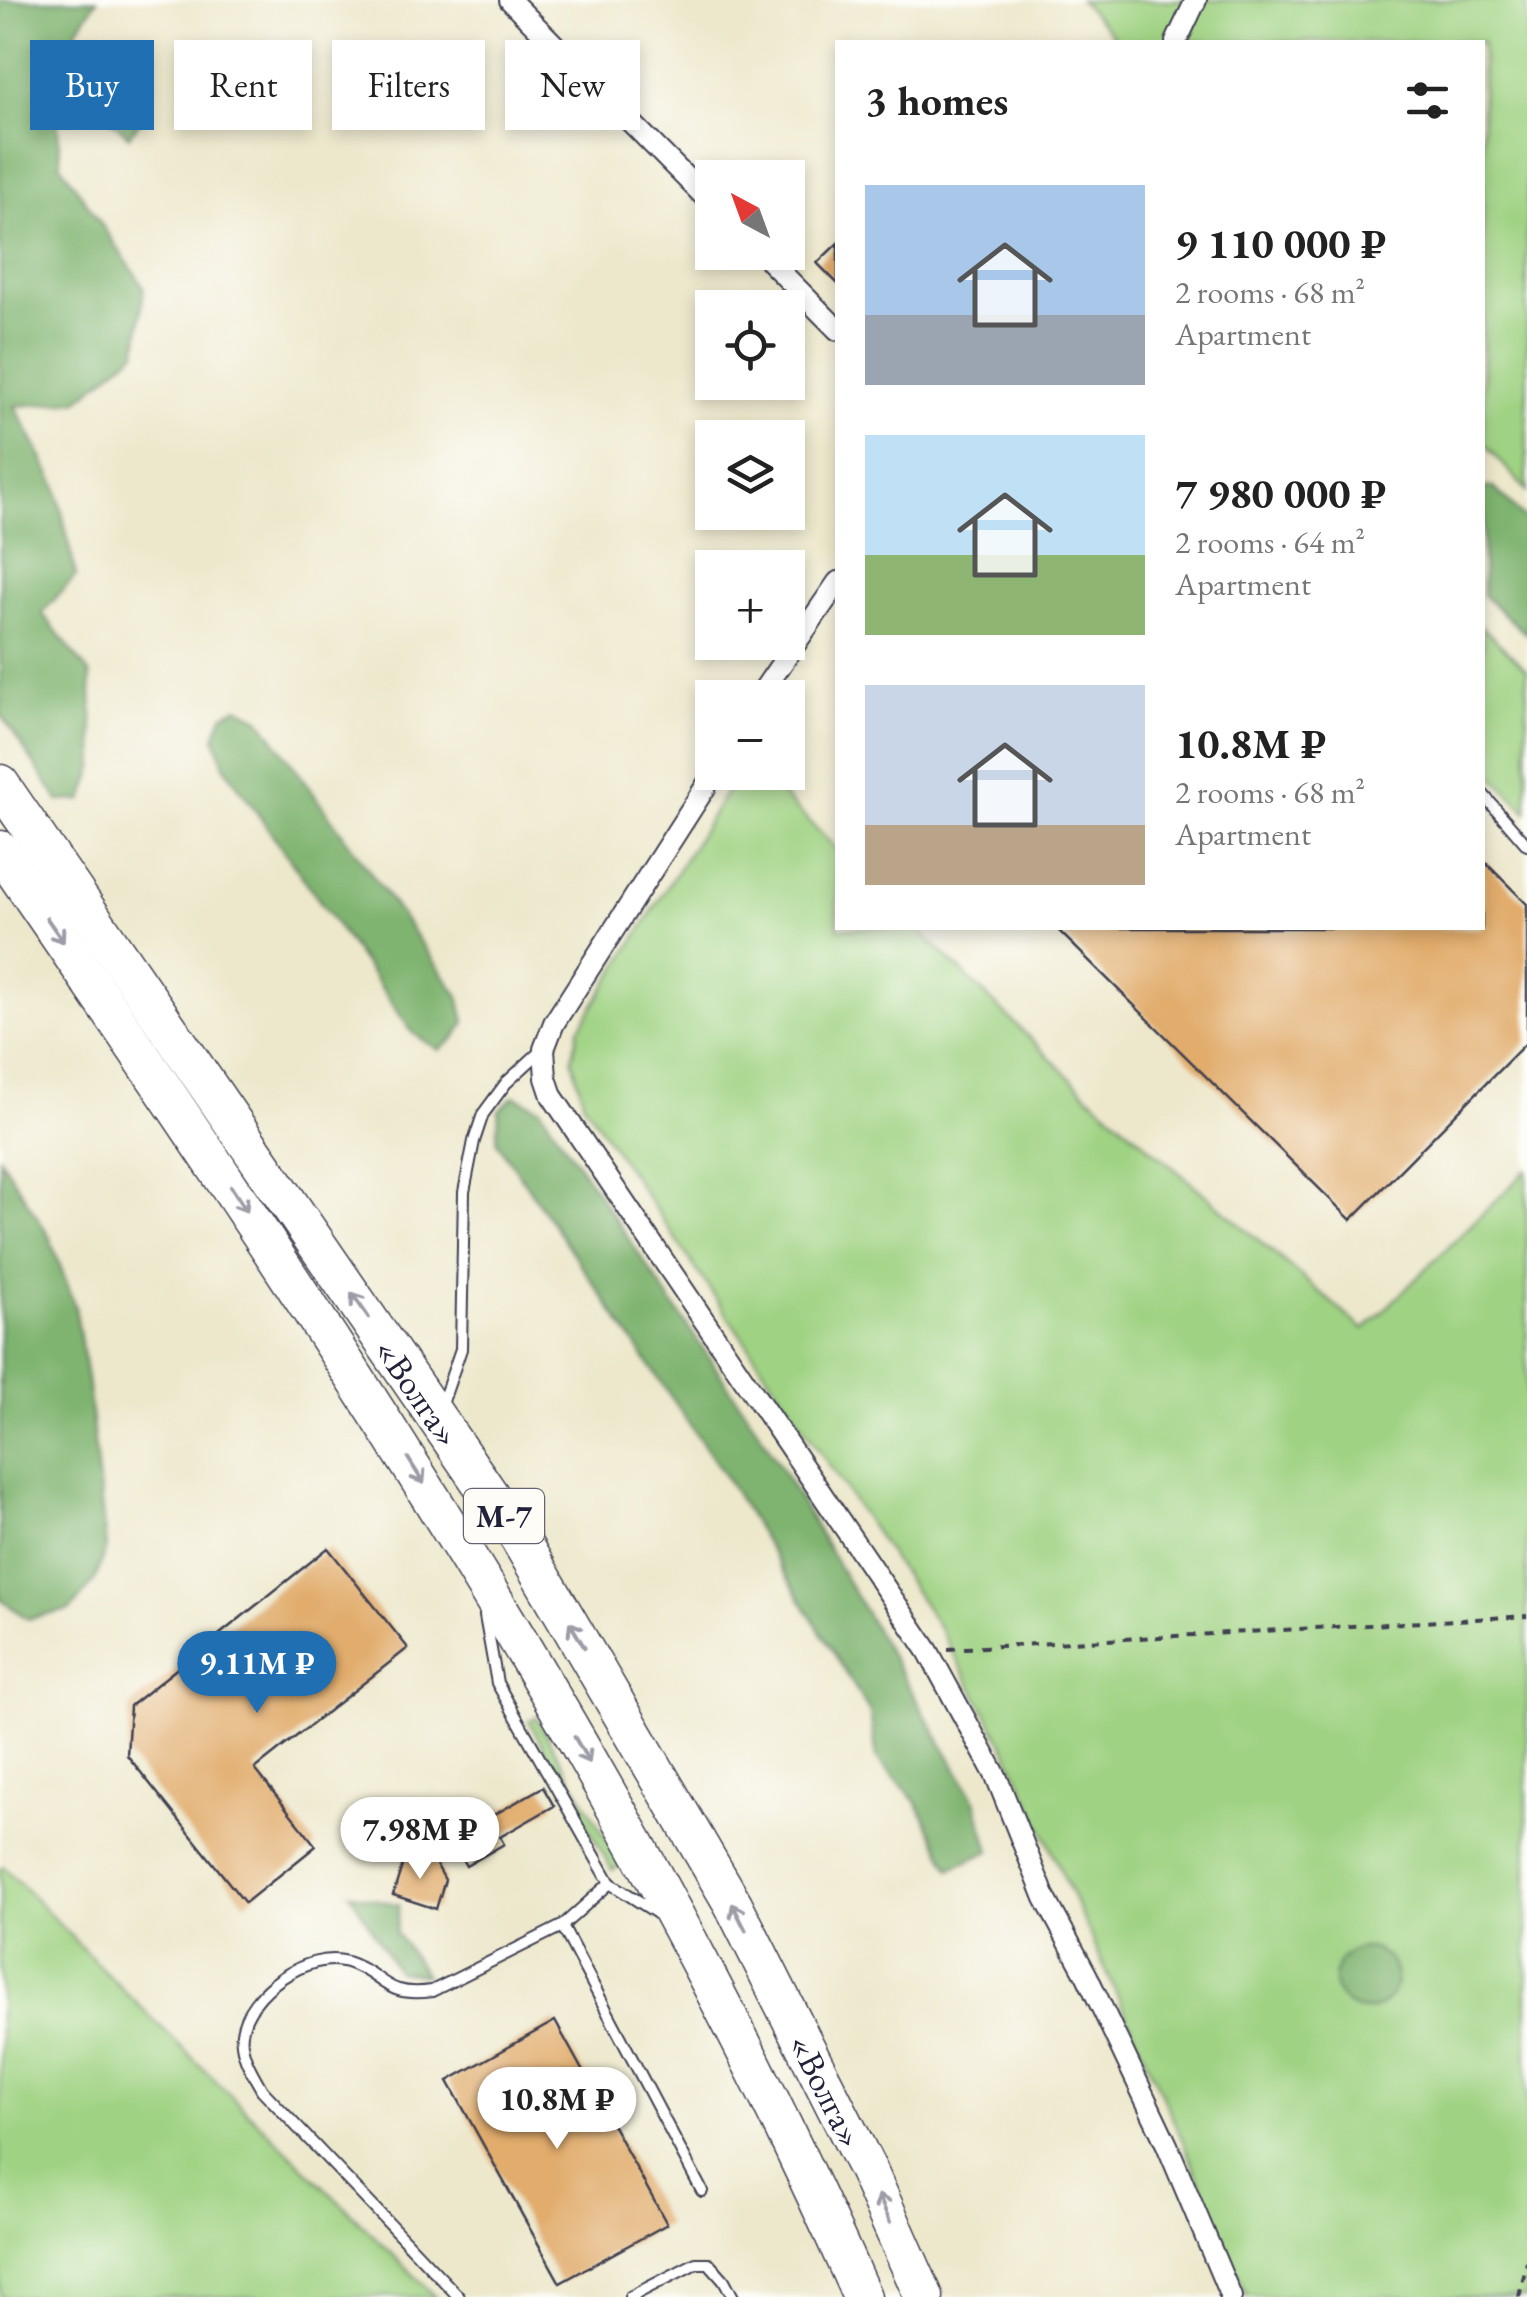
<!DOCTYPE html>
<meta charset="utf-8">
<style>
:root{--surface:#fff;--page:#f2f2f2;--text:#222;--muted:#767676;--accent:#1f6fb2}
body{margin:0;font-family:"EB Garamond",serif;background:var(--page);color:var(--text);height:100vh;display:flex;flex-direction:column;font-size:38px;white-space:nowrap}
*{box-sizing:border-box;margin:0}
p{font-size:32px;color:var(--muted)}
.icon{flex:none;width:55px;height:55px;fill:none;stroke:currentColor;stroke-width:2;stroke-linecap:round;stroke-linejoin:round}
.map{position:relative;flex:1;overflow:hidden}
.panel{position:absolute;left:835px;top:40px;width:650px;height:890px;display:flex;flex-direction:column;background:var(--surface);border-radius:0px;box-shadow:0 5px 15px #0003}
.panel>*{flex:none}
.guide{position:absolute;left:30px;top:40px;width:655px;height:90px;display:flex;gap:20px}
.needle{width:65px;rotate:319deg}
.buttons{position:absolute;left:695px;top:160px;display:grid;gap:20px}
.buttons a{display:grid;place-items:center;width:110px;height:110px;border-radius:0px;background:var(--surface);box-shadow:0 5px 15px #0003;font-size:50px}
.price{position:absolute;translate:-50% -85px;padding:0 22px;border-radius:35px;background:#fff;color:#222;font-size:32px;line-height:65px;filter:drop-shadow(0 2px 5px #0008)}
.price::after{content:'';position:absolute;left:50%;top:60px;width:30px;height:22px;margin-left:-15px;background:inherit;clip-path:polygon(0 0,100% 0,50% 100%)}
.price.current{background:var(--accent);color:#fff}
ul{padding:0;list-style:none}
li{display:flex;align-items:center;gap:30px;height:250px;padding:0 30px}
li span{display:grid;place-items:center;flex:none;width:280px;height:200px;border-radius:0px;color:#555}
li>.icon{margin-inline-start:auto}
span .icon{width:120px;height:120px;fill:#fffc;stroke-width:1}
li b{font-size:42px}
h2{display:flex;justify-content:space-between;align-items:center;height:120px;padding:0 30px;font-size:42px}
.pill{padding:0 35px;border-radius:0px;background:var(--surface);box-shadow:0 5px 15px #0003;font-size:35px;line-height:90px}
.pill.current{background:var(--accent);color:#fff}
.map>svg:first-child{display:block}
.green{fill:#9fd282;stroke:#607a5e;stroke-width:2.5}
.forest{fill:#7fb470;stroke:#506b56;stroke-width:2.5}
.building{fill:#e1ac6c}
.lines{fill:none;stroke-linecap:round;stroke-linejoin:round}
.lane-casing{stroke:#404051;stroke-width:14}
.street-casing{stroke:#404051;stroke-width:24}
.highway-casing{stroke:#404051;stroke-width:41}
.path{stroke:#404051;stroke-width:4;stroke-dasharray:8 8;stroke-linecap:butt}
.lane{stroke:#fff;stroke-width:10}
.street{stroke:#fff;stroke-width:20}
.highway{stroke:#fff;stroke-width:38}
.oneway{stroke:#9c9ca7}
.labels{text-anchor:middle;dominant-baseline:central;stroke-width:8;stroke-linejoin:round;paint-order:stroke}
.shield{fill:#fdfcf7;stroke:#646373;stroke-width:2.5}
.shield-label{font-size:32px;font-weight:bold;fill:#22223b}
.street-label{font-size:35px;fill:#22223b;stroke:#fdfcf7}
</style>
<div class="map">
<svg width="1527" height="2297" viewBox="0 0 1527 2297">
<rect width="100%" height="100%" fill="#fdfcf7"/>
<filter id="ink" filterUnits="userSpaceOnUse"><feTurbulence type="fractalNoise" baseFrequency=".01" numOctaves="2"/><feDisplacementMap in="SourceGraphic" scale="20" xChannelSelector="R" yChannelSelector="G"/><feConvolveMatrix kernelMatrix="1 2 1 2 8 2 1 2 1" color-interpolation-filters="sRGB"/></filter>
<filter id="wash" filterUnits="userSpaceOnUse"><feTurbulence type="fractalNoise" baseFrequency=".0048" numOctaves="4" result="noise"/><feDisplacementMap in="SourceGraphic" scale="40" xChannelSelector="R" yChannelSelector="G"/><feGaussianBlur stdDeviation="2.25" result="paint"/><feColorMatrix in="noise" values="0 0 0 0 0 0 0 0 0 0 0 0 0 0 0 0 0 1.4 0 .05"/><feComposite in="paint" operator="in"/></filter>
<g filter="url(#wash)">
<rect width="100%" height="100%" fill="#ede8cc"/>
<path class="green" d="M1080,0H1527V491L1483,442L1482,42H1119Z
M1482,627L1527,670V812L1483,765Z
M738,773H760L837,849L838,928H917L1087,1094L1364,1330L1527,1170V2297H1247L1182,2139L1008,1753L937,1624L584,1104L572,1059L579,1029Z
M536,1717L621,1865L612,1870L529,1721Z
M4,1867L109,1976L436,2297H0V1869Z"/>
<path class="forest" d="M0,0H97L76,31L141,120L129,136L53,72L61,165L144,287L137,351L77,401L15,406L56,485L76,576L42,613L90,674L95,765L83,800L59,801L0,713Z
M1483,487L1494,488L1527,521V635L1483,595Z
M238,707L260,719L459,996L465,1022L455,1038L439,1050L413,1033L224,766L215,737L223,715Z
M514,1096L540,1108L764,1439L975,1800L990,1851L950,1869L917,1802L877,1759L870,1712L723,1473L497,1142L499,1110Z
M0,1158L50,1238L75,1307L87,1378L106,1547L96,1579L70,1610L28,1619L0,1599Z
M350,1893L399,1905L396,1933L426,1975L397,1971Z
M1334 1979a31 31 0 1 1 62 0a31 31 0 1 1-62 0Z"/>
<g id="blocks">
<path class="building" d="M838,243V284L817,263Z
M1482,859L1527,904V1042L1351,1220L1056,928H1482Z
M328,1548L408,1648L255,1769L316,1846L245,1903L127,1755L130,1706Z
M543,1787L554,1806L500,1837L504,1844L466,1866L446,1831L486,1809L490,1817Z
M406,1853L435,1862L445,1880L436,1909L393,1895Z
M555,2021L667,2224L560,2283L448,2081Z"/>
</g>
</g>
<g filter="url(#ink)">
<use href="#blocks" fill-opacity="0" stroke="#404051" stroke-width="2.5"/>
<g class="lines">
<defs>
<path id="lane" d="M1482,793L1527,845
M441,1407L461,1349L464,1192L474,1141L483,1114L506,1083L543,1049
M485,1616L497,1683L610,1883L657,1913
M562,1926L702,2191
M459,2297L262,2090C253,2074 239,2053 242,2033C247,1993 308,1950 347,1962C385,1974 382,1998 432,1991L562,1926L610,1883
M630,2297L696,2263H709L724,2280L733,2297"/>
<path id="street" d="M510,0L712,204
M1176,42L1196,0
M761,252L838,330
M758,698L838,582
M715,772L554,1023L544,1049L546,1078L552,1096L928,1651L996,1776L1045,1898L1087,1976L1167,2145L1231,2297"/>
<g id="highway">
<path id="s1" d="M0,784L519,1538L733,1904L868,2171L924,2297"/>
<path d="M0,850C319,1313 635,1781 862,2297"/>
</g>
</defs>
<use href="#lane" class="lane-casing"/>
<use href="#street" class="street-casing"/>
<use href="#highway" class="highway-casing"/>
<path class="path" d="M948,1649L1527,1616
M1519,2297L1527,2262"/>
<use href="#lane" class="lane"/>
<use href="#street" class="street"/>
<use href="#highway" class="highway"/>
</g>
<defs><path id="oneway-shaft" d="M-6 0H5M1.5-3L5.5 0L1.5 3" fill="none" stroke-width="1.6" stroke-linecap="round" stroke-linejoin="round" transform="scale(2.5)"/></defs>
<g class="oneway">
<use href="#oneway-shaft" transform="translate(55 930) rotate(55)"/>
<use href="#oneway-shaft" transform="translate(239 1199) rotate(57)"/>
<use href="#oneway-shaft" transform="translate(360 1305) rotate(-125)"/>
<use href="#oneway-shaft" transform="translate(416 1471) rotate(58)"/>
<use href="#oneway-shaft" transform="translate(577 1635) rotate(-121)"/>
<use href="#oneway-shaft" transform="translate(582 1750) rotate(60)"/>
<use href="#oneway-shaft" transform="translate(739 1917) rotate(-117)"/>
<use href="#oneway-shaft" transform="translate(884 2208) rotate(-114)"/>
</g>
</g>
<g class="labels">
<rect class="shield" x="464" y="1489" width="80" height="54" rx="8"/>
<g class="shield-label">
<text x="504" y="1516">М-7</text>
</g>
<g class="street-label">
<text stroke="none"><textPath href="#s1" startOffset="738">«Волга»</textPath></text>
<text stroke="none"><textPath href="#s1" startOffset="1548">«Волга»</textPath></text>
</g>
</g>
</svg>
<div class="buttons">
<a><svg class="needle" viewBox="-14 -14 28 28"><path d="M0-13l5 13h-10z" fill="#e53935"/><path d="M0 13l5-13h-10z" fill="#767676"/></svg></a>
<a><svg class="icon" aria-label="locate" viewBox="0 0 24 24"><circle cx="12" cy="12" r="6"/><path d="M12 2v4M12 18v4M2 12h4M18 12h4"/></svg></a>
<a><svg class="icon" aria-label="layers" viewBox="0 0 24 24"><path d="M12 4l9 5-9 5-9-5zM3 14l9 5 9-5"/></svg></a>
<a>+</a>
<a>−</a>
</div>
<b class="price current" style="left:257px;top:1716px">9.11M ₽</b>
<b class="price" style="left:420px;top:1882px">7.98M ₽</b>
<b class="price" style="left:557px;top:2152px">10.8M ₽</b>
<div class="guide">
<a class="pill current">Buy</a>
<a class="pill">Rent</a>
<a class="pill">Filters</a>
<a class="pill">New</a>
</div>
<section class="panel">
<h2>3 homes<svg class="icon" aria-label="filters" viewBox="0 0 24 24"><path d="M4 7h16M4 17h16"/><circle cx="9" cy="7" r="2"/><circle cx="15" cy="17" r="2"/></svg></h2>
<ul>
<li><span style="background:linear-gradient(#a9c7e8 65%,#9aa5b1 0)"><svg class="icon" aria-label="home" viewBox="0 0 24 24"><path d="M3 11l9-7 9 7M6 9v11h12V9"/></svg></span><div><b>9 110 000 ₽</b><p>2 rooms · 68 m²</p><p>Apartment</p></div></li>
<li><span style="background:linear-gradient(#bfe0f5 60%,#8fb573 0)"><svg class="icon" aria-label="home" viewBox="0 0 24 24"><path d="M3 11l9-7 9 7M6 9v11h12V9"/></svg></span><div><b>7 980 000 ₽</b><p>2 rooms · 64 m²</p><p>Apartment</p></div></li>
<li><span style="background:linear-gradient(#c9d6e8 70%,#b9a48a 0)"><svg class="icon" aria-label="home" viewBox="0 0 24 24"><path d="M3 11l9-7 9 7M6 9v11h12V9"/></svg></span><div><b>10.8M ₽</b><p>2 rooms · 68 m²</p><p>Apartment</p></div></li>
</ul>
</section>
</div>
